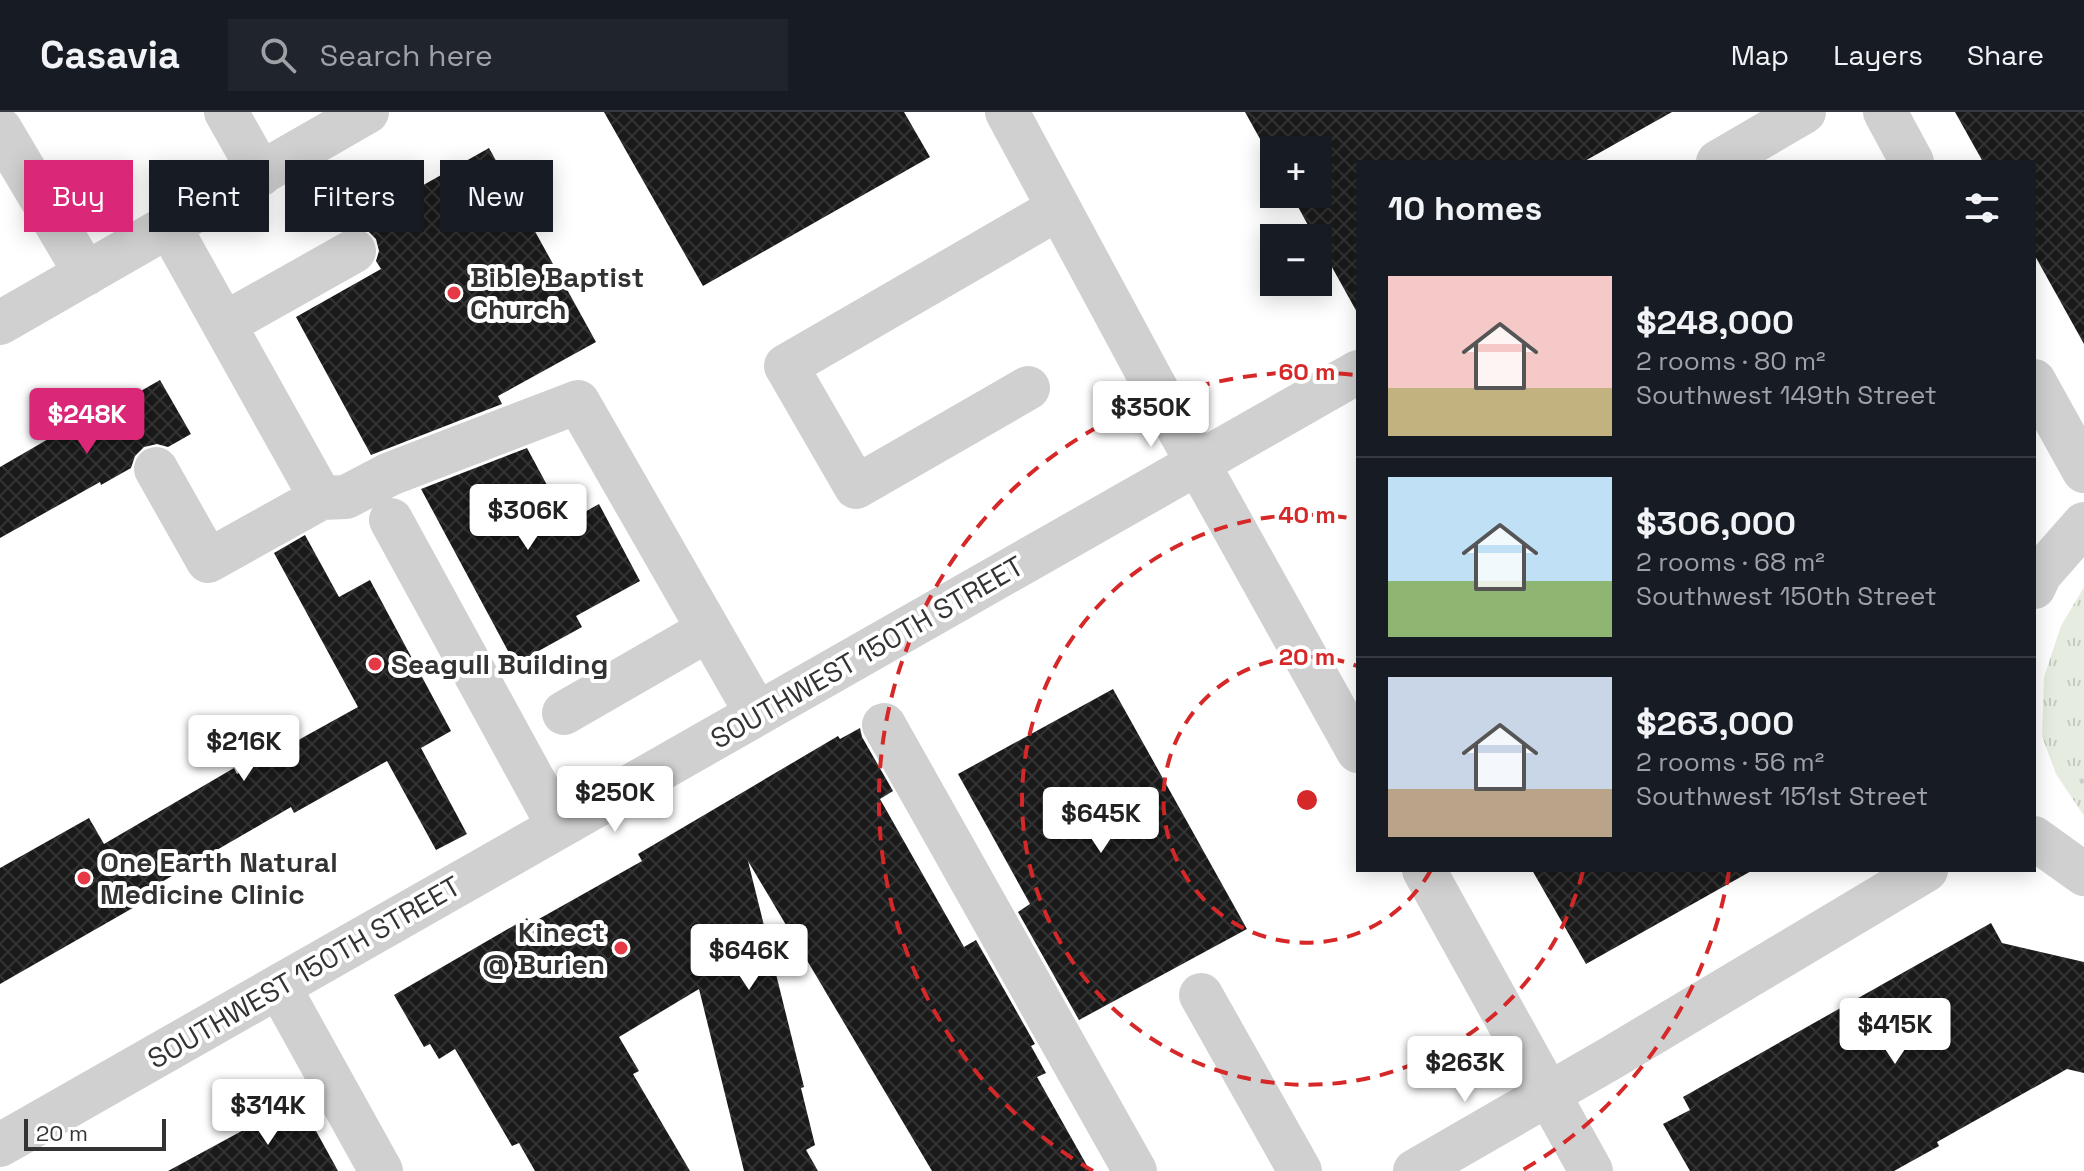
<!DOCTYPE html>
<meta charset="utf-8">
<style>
:root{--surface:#171b24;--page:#20242c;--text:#f1f3f6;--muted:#9ea1a6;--line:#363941;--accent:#db2777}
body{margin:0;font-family:"Space Grotesk",sans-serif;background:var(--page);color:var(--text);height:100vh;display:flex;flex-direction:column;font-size:30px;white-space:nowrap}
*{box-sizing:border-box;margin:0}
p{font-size:26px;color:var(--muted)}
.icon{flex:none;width:44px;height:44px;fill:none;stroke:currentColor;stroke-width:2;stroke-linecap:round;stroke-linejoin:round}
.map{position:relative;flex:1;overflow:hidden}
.details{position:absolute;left:1356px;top:48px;width:680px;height:712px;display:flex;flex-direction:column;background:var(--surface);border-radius:0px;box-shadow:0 4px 20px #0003}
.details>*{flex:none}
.hud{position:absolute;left:24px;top:48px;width:760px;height:72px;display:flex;gap:16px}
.fabs{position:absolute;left:1260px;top:24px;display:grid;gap:16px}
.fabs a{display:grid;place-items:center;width:72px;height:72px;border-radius:0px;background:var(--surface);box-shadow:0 4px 20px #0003;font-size:40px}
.scale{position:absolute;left:24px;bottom:20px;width:142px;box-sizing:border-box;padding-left:8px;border:4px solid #333;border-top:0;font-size:22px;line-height:28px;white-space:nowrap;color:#333;-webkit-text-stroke:6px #fff;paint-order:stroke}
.price{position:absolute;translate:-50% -68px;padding:0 18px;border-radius:8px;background:#fff;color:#222;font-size:26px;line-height:52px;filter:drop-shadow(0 2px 4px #0008)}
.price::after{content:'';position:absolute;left:50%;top:48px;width:24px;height:18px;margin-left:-12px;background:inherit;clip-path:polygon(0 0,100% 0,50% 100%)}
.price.current{background:var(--accent);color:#fff}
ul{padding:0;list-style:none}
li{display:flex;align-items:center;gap:24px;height:200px;padding:0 32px}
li+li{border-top:2px solid var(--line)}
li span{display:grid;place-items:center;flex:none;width:224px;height:160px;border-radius:0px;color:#555}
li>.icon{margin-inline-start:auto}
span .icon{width:96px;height:96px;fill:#fffc;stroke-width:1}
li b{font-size:34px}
h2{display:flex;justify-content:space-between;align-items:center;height:96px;padding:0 32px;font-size:34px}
.tag{padding:0 28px;border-radius:0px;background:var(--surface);box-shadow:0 4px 20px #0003;font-size:28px;line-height:72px}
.tag.current{background:var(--accent);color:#fff}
header{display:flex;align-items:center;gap:48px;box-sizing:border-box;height:112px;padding:0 40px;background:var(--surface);border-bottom:2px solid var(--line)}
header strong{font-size:38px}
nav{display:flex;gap:44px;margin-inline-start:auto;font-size:28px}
.search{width:560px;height:72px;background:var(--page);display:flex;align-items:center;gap:20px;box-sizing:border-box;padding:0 28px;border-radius:0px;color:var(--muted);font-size:30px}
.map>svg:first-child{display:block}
.park{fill:url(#park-tufts)}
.building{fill:url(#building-cross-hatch)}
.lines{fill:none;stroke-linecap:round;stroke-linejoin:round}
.path{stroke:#cdcdcd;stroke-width:5;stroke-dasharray:4 4;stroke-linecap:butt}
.minor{stroke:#d0d0d0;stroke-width:44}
.ring{fill:none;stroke:#d62828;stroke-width:4;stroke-dasharray:14 10}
.poi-dot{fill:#e63946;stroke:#fff;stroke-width:3}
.labels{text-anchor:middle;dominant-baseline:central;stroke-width:8;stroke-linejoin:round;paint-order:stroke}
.poi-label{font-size:28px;font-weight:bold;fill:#333;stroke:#fff;text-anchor:start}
.street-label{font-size:28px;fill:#333;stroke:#fff}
.centre{fill:#d62828;stroke:#fff;stroke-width:4}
.ring-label{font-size:24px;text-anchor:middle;font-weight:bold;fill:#d62828;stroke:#fff;stroke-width:8;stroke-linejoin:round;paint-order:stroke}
</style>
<header>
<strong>Casavia</strong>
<div class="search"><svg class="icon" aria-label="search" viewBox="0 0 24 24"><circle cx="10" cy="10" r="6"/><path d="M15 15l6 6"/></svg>Search here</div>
<nav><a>Map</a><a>Layers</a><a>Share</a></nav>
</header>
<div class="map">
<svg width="2084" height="1059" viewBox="0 0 2084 1059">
<defs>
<pattern id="park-tufts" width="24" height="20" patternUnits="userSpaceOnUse" patternTransform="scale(2)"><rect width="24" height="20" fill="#e6ecdf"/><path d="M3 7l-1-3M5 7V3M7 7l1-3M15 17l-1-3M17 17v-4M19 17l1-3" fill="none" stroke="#c6cbc0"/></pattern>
<pattern id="building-cross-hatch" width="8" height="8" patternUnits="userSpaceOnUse" patternTransform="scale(2)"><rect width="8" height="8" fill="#1a1a1a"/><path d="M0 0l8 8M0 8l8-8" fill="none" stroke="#333"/></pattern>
</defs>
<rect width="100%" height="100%" fill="#fff"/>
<path class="park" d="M2084,475V704L2056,662L2042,624L2044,565L2061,514Z"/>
<path class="building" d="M604,0H904L930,45L703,174Z
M1245,0H1672L1583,50H1358V202L1318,130V126H1315L1291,82H1318V38H1274V52Z
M1955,0H2084V232L2034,142V50H1983Z
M489,36L596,230L498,284L502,292L371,343L296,205L381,157L376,149L379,139L376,127L367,118L358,115L356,111Z
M160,268L191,322L168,335L157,332L144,335L135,344L131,356L101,373L100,370L0,426V355L57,322L59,326Z
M527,336L567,410L599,392L640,469L576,504L582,515L515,552L421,377Z
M305,423L339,485L370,468L451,619L421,636L467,722L436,738L387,649L294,701L291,695L134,786L138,793L0,872V756L89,706L104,732L234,656L237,662L358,595L274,441Z
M1113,577L1247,817L1079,908L1018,800L1030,792L958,662Z
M860,616L862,625L893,679L880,687L964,835L976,828L1035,932L1031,934L1046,961L1037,965L1090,1059H932L748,749L804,975L801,976L815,1033L806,1038L818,1059H744L699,877L619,925L639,959L633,962L690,1059H535L519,1031L512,1034L455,937L439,947L430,932L424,935L394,883L527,806L530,812L642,749L638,742L838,624L840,627Z
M1532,758H1753L1586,852Z
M1991,811L2002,831L2084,850V961L2067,957L1937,1030L1939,1034L1894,1059H1690L1663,1012L1690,998L1683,985Z
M299,988L338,1059H168Z"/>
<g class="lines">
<path class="path" d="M2080,670L2084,668"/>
<path class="minor" d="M226,0L261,62
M1007,0L1153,271L1358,639
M1885,0L1912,50
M0,17L86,162
M1718,50L1804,0
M0,211L367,0
M224,212L354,139
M2034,269L2084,359
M1028,276L856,375L786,254L1059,96
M156,357L208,449L321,386L169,114
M321,386L346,385L390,362L578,290L757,602
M391,408L559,715
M2034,475L2040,462L2084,412
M564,601L708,518
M884,613L1135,1059
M2034,726L2084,762
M1424,758L1591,1059
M279,875L381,1059
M1201,883L1300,1059
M0,1033L1358,260
M1415,1059L1611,946L1926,758"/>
</g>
<g class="ring">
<path d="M1431 758A143 143 0 1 1 1357 554"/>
<path d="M1583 759A285 285 0 1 1 1356 407"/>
<path d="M1729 759A428 428 0 0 1 1521 1059M1093 1059A428 428 0 0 1 1355 263"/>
</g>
<g class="poi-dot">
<circle cx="454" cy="181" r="8"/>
<circle cx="375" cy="552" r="8"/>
<circle cx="84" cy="766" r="8"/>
<circle cx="621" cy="836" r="8"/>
</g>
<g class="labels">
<g class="poi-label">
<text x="470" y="165">Bible Baptist<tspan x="470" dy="32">Church</tspan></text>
<text x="391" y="552">Seagull Building</text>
<text x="100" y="750">One Earth Natural<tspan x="100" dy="32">Medicine Clinic</tspan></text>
<text x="605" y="820" text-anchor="end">Kinect<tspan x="605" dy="32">@ Burien</tspan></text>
</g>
<g class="street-label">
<text transform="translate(867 540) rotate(-30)">SOUTHWEST 150TH STREET</text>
<text transform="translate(304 860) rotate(-30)">SOUTHWEST 150TH STREET</text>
</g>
</g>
<circle cx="1307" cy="688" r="12" class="centre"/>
<g class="ring-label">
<text x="1307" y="268">60 m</text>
<text x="1307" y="411">40 m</text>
<text x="1307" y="553">20 m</text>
</g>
</svg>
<div class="fabs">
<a>+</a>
<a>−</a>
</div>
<div class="scale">20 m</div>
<b class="price" style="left:1151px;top:337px">$350K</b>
<b class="price current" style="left:87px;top:344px">$248K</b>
<b class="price" style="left:528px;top:440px">$306K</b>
<b class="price" style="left:244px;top:671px">$216K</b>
<b class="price" style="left:615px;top:722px">$250K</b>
<b class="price" style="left:1101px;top:743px">$645K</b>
<b class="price" style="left:749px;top:880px">$646K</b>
<b class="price" style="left:1895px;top:954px">$415K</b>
<b class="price" style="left:1465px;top:992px">$263K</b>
<b class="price" style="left:268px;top:1035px">$314K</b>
<div class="hud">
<a class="tag current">Buy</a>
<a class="tag">Rent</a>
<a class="tag">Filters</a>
<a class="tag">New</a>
</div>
<section class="details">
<h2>10 homes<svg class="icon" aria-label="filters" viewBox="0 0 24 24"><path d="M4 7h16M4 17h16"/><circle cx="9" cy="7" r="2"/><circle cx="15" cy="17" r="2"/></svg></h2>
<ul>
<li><span style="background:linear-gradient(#f6c9c9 70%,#c2b280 0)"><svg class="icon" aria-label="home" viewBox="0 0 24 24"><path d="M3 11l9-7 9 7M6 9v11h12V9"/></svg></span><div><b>$248,000</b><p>2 rooms · 80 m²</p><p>Southwest 149th Street</p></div></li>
<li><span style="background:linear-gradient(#bfe0f5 65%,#8fb573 0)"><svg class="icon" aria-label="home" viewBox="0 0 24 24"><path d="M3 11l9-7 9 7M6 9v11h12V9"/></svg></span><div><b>$306,000</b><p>2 rooms · 68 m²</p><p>Southwest 150th Street</p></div></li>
<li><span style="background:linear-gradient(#c9d6e8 70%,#b9a48a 0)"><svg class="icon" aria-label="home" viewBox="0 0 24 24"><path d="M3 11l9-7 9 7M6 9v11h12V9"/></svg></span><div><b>$263,000</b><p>2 rooms · 56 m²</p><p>Southwest 151st Street</p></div></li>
</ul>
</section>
</div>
